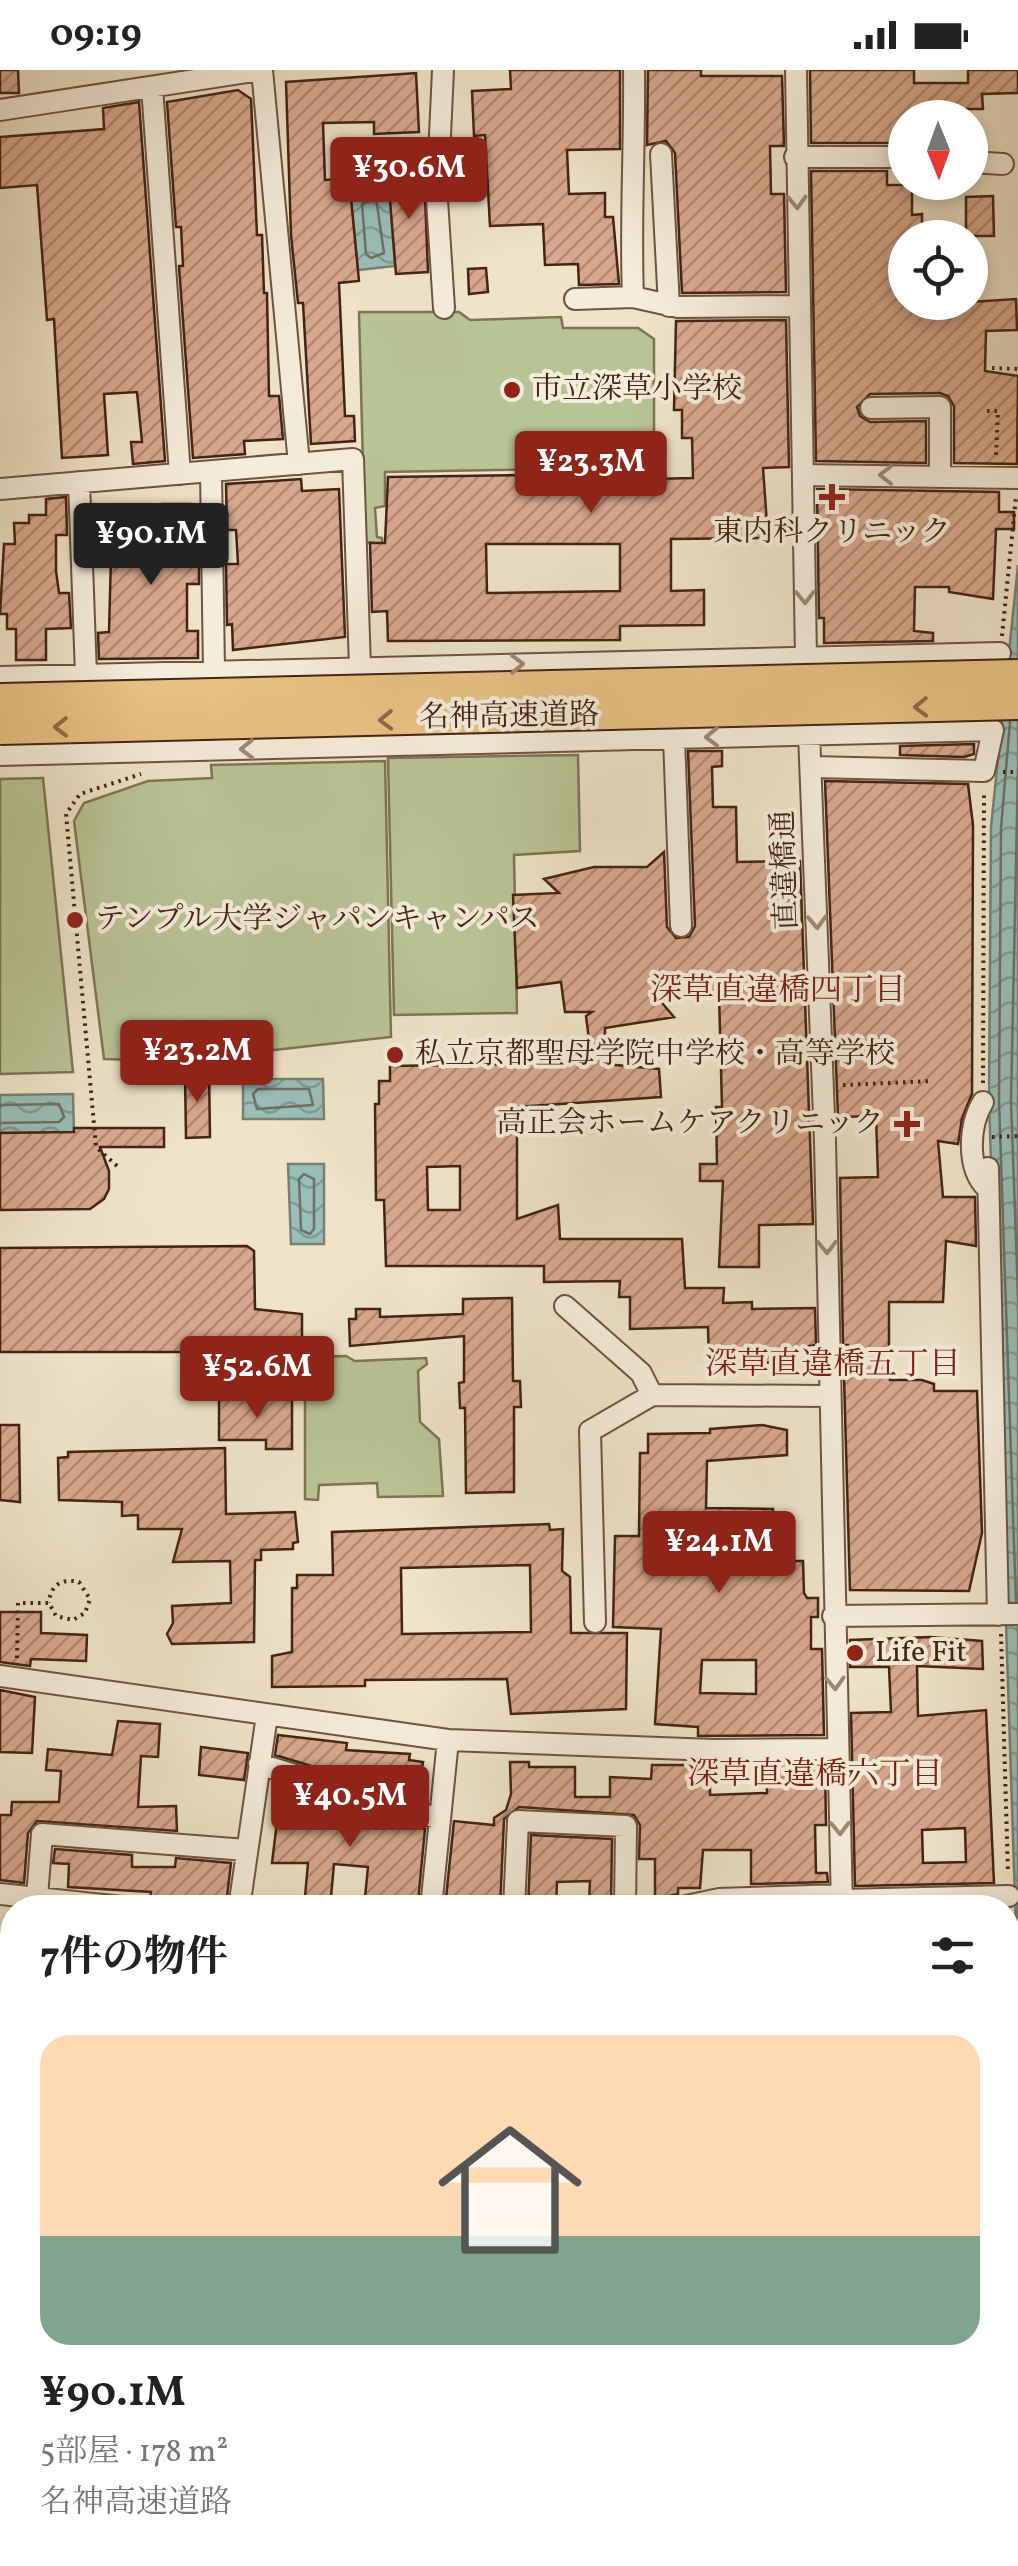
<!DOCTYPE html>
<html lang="ja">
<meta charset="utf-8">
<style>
:root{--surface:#fff;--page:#f2f2f2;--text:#222;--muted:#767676;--line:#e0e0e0;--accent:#8f2418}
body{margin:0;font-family:Vollkorn,"Noto Serif JP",serif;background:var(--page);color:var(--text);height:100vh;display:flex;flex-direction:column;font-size:38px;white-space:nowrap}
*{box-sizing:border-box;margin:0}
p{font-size:32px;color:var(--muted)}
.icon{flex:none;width:55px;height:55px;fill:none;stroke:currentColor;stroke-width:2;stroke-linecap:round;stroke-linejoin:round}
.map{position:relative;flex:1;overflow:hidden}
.drawer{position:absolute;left:0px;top:1825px;width:1020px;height:672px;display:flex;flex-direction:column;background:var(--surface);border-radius:40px 40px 0 0;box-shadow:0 5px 15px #0003}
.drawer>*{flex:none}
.needle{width:65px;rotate:179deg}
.controls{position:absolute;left:888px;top:30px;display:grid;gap:20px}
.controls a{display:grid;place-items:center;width:100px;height:100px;border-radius:50%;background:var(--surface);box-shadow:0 5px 15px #0003;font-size:50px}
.price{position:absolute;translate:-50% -85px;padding:0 22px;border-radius:10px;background:var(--accent);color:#fff;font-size:32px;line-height:65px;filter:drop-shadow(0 2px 5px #0008)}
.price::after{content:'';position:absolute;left:50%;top:60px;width:30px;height:22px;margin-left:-15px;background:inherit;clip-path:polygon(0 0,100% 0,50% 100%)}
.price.on{background:#222;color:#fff}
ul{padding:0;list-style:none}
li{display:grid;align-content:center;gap:20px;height:530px;padding:0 40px}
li+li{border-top:2px solid var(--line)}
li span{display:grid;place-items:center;height:310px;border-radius:30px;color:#555}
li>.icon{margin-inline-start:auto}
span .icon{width:180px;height:180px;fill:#fffc;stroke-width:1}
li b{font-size:42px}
h2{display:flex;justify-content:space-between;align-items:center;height:120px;padding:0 40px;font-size:42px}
.status{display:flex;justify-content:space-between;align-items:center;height:70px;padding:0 50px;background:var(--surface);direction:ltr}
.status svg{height:28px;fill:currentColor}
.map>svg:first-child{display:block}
.pitch{fill:#b9c496;stroke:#7e7454;stroke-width:2.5}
.water{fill:url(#water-waves);stroke:#788076;stroke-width:2.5}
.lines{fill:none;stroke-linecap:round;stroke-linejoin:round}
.shore{stroke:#6f7066;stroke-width:2.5}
.building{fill:url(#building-hatch);stroke:#442313;stroke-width:2.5;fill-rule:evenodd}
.minor-tunnel{stroke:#cdbda4;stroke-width:20;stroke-dasharray:20 10;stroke-linecap:butt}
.minor-casing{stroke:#6f5340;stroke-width:24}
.path{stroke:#442313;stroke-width:4;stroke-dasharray:2.5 5;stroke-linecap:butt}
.minor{stroke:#f5eddb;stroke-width:20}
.rail-casing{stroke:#442313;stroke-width:10}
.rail{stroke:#f5eddb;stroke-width:6;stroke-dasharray:19;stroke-linecap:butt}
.highway-bridge-casing{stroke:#442313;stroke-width:34;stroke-linecap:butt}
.highway-bridge{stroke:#e8c284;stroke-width:30}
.oneway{stroke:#9c8877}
.oneway2{stroke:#8e6b46}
.poi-dot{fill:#8f2418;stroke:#f5eddb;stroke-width:4}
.labels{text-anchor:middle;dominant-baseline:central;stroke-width:8;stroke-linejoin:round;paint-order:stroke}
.poi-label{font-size:30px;fill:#442313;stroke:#f5eddb;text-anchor:start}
.street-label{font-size:30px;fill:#442313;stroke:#f5eddb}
.neighbourhood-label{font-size:32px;fill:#7a1f14;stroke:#f5eddb}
</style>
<div class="status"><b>09:19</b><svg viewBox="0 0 49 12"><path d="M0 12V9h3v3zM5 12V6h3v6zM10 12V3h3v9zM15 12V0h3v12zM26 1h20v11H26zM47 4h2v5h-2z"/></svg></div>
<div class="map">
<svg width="1018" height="2496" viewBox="0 0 1018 2496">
<defs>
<pattern id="water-waves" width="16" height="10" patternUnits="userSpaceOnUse" patternTransform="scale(2.5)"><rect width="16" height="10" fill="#9abeb8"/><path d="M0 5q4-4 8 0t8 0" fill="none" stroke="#7f9a94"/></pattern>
<pattern id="building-hatch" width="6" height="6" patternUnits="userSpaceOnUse" patternTransform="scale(2.5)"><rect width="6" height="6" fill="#d8a88e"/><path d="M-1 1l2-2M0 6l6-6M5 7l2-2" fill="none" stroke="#b18873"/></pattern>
</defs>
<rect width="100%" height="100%" fill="#efe4c8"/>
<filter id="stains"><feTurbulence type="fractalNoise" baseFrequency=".002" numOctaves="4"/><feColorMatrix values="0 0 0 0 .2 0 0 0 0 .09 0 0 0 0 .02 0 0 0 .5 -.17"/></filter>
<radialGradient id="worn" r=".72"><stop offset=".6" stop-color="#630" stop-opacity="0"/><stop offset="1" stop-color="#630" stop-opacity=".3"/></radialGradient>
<path class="pitch" d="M359,242H459L470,250L561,247L563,258H638L654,269V397L385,402V436L375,438L377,467L382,468L384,541L374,473L365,472Z
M578,685L580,781L514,785L517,943L394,945L388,688Z
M385,691L391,967L138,995L137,990L104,989L74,751L84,733L148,711L212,708L211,695Z
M43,708L73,1002L0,1004V709Z
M346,1286L355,1291L426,1288L427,1294L418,1301L420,1352L439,1369L443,1426L378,1427L377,1413L319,1415L318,1430L305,1429V1287Z"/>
<path class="water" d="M389,117L395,196L358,200L350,121Z
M1018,495V1921L989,1031L991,757Z
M243,1009H323L324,1049H243Z
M73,1024L74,1062L0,1063V1025Z
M288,1094H324V1174H291Z"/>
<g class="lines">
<path class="shore" d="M376,128L384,183L371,188L366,184L362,134Z
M1010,652L1001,758L999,1031L1016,1532
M1018,699L1011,1031L1018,1225
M258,1019H309L313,1035L257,1039L253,1024Z
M0,1035L59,1034L64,1047L59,1052L0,1053
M304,1104L314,1109V1159L310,1164L301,1160L299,1109Z"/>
</g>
<path class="building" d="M0,0H18L19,23H0Z
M510,0H620V79L567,80L569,124L605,123V147H613L619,214L579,215L578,194L545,195L543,154L490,156L485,65L474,66L472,21L511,19Z
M648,0H701V6H782L784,76H770L771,124H784L786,222L682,223L675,83L666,71L647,75Z
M810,0H914V13H968V0H1018V23L982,24L983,39H964V48H905V73H811Z
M416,3L419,62L374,64V52L323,53L325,110L349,108L359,211L339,213L345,346H354L355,371L311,374L303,233H298L291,165L286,12Z
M238,20L251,29L257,165H262L264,223H267L269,326H279L283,369L244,371L245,384L193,388L179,196H183L181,157H176L167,32Z
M139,32L165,391L133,394L131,372H142L137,322L104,324L108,385L62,388L54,249L47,250L37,115L0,118V67L104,59L103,38Z
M811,101H887V115H912V145L922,144V168H905L908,236L1016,229L1017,260L986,261L985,301L1018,306L1017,394L954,393V336L948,326L940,323L870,324L857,337L860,346L870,352L926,351V393L816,391Z
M424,102L428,202L396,204L388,105Z
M993,126L994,166H966V127Z
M486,198L488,222L469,224L468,199Z
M786,250L789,397L763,398L768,468L671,469V521L704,520V555L620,556V570L388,571L387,541L372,542L370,473H385L388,407L650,403V409L693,408L692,368H682V340H674L676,251ZM486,474H620V521L487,523Z
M301,409L302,421L339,419L345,567L233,580L232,554L227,555L226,494H238L236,460H227L226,414Z
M817,419L999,422V442H1014V459H996L993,529L949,522V517H915L914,561L933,563V571L824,573V548H819Z
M66,427L67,465H56V501L59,523H69L71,558L46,559V590H16V559H7V544H0L4,474H15L14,453H29V445H46V429Z
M162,434H190L187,496H199V514H187V561H198V588L99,589L98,563L109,562L112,448H150V441H161Z
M974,674V684L964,687L900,685V676Z
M688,681H722V696L712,697L713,737H736L737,792L800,791L813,1154L759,1155V1197H719L723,1111H700V1094H717L716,1037H722L719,924L657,927L674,947L605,958V994L659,999L661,1027L517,1037V1149L558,1135L560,1169H682L685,1218H724L723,1233L752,1232V1239L815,1238L816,1275L797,1278V1292L709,1294L708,1257L630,1259V1227H619L620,1211L544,1212V1196H386L384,1130H376L375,1034H379V1011H390V996L592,993L586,946L592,942H565L561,912L517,918L513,825L559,823L544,809L594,797H647L664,782L667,857L676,868L689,867L695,856ZM460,1096V1140H428L427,1097Z
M825,711L968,714L973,755L972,1024L962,1048L958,1074L938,1071L943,1127H975L976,1176L946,1171L943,1232H889V1274L890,1310H922L934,1314V1321H977L982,1463L969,1521L850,1520L844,1307H849L848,1275H843L840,1108L878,1107L876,1046L838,1047Z
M185,1002H209L210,1067L186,1068Z
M74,1058H164V1077H100L109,1101V1119L104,1129L90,1139L0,1140V1063L74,1062Z
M247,1176L254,1181L255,1239L302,1244V1282H0V1178Z
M512,1228L513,1311H520L521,1337H514V1422L466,1423L465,1338H460L459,1313L464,1312V1266L350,1276L349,1249H356V1239H380V1247L463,1244V1229Z
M292,1328V1379H266V1370H219V1331L223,1329Z
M0,1355H19L20,1432L0,1430Z
M762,1355L787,1360V1385L707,1391L706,1438L773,1439V1447H784L785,1491H803L804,1523L807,1528H818V1547H811V1579H822L824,1665L698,1666V1657L655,1654L661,1559L613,1557L615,1466H639L640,1383H648V1364L710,1363V1359ZM702,1590H756V1624L700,1623Z
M225,1378L226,1444L295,1442L298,1472L293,1473V1479L261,1480V1490H255L254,1572L172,1574L167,1564L173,1553L172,1536L231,1533L230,1491L173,1492L182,1459H138V1445L122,1446V1432L59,1430L58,1388L68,1387V1382Z
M549,1454L550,1460L563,1459L562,1501L570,1507L571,1563H627L626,1639L511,1644L507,1609L365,1610V1616L272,1617V1586L292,1582V1518H297V1505H333L332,1462ZM530,1495L531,1562L402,1564L401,1498Z
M0,1542H41V1563L87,1565L86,1591L31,1589L30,1596L0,1592Z
M930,1567L982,1571L983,1599L917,1596L918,1646L986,1640L994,1813L855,1816L851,1643L891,1642L889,1597H850V1570ZM965,1758L966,1792L923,1793L922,1760Z
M0,1620L35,1627L32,1683L0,1682Z
M118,1651L160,1654L158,1687L141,1686L138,1737L176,1736L177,1761L37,1751L28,1763L24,1813L0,1810V1745H11L12,1732H59L61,1701L46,1700L48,1679L112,1685Z
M278,1665L347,1673L346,1680L410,1684L409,1690L423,1692L417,1728L275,1685Z
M201,1677L248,1683L244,1710L199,1705Z
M510,1692H529V1697H575V1727H610V1707L651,1709L652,1695H710V1725L767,1723L766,1693H825L826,1755H815L816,1803H827L828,1812L751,1814V1780H703L700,1818H678V1824L655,1829V1789H639L640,1755L634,1745L519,1737L504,1749L500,1838H445L454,1751L494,1755V1748L506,1740L511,1724Z
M301,1721L425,1759L418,1832L396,1830L395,1838H364L368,1797L334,1794L330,1838H304L308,1793H272L279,1735L299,1734Z
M531,1765L612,1769L611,1834L589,1833L590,1811L557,1812L556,1838H528Z
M55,1779L132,1785V1797H175L176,1788L231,1793L226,1835L150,1831L151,1822L68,1817L69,1794L53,1793Z"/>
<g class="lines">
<path class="minor-tunnel" d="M0,2435L2,2433"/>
<defs>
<path id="minor" d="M262,0L299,394
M443,0L437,130L444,238
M796,0L806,587L825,1072L842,1838
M152,17L180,404
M0,40L260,0
M661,84L669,236
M795,87H905
M970,92L1003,94
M633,227C630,151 635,77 634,0
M575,229L633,227L678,237L799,236
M871,338L940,337V405
M211,402L214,601
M803,405L1018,408
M79,412L86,605
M0,419L353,389L360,597
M0,607L1000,583
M674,668L681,856
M0,685L993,660L984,701L812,697
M983,1032C969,1055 966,1098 987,1118
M988,1098L998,1545
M565,1236L641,1303L652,1325
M833,1546L1018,1544
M595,1552L590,1361L652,1325L829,1326
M0,1606L448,1670L713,1680L838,1679
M259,1694L440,1749
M0,1824L131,1838
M37,1827L42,1764L246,1780
M841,1830L1009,1826
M239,1838L267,1645
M431,1838L448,1670
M514,1838L518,1751L626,1756L625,1838
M677,1838L719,1829
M720,1838L719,1829L841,1825
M0,1999H12
M0,2114L12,2117
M1008,2216H1009
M0,2236H12
M178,2485L181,2496
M613,2485V2496
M704,2485L705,2496
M863,2485L864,2496"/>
</defs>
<use href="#minor" class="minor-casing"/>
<path class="path" d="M992,298L1018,299
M987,341H998L996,387
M1002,566L1016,426
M1003,702H1018
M983,1013L984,722
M843,1015L933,1011
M992,1067L1018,1066
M117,1096L96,1077L66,744L80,724L141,704
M1001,1564L1008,1804
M17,1588L18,1533H49L56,1546L73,1550L85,1543L90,1529L79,1512C62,1508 50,1515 49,1533
M1010,1844L1018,2199
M2,2433L12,2426"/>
<use href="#minor" class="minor"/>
<defs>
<path id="rail" d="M0,2452L12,2472
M0,2476L13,2496"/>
</defs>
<use href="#rail" class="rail-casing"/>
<use href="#rail" class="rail"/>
<defs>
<path id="highway-bridge" d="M0,629L1018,605
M0,659L1018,634"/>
</defs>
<use href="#highway-bridge" class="highway-bridge-casing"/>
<use href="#highway-bridge" class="highway-bridge"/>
</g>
<defs><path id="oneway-chevron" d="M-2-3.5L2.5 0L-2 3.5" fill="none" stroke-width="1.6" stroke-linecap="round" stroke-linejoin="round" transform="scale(2.5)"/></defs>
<g class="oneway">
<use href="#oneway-chevron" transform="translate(797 132) rotate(88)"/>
<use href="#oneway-chevron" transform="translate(886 405) rotate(-180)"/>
<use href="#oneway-chevron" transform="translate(805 527) rotate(89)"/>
<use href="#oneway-chevron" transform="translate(517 594) rotate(-1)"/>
<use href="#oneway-chevron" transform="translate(712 667) rotate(179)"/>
<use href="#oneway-chevron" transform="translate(247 679) rotate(179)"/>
<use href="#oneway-chevron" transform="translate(817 852) rotate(88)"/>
<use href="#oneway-chevron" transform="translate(827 1177) rotate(89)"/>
<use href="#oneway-chevron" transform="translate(835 1613) rotate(88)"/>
<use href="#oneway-chevron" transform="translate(840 1758) rotate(89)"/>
</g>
<g class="oneway2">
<use href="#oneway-chevron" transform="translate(921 637) rotate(179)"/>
<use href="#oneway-chevron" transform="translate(386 650) rotate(179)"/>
<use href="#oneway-chevron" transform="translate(61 657) rotate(179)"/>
</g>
<g class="poi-dot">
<circle cx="512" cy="320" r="10"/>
<path d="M827 412h10v10h10v10h-10v10h-10v-10h-10v-10h10z"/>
<circle cx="75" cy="850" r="10"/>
<circle cx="395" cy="985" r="10"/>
<path d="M902 1039h10v10h10v10h-10v10h-10v-10h-10v-10h10z"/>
<circle cx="855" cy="1583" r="10"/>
</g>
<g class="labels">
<g class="poi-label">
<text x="532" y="320">市立深草小学校</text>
<text x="832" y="463" text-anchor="middle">東内科クリニック</text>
<text x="95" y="850">テンプル大学ジャパンキャンパス</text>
<text x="415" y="985">私立京都聖母学院中学校・高等学校</text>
<text x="884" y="1054" text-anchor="end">高正会ホームケアクリニック</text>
<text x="875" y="1583">Life Fit</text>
</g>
<g class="street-label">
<text transform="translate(509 647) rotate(-1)">名神高速道路</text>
<text transform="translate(786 800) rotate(-92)">直違橋通</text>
</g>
<g class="neighbourhood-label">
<text x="778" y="922">深草直違橋四丁目</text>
<text x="833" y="1296">深草直違橋五丁目</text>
<text x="815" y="1706">深草直違橋六丁目</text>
</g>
</g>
<rect width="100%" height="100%" filter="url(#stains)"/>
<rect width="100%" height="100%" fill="url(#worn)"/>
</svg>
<div class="controls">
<a><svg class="needle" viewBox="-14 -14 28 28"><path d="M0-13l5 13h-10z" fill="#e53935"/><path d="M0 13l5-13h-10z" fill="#767676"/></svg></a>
<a><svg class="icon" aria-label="locate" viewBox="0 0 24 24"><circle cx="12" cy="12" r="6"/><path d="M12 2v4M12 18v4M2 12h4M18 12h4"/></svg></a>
</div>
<b class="price" style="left:409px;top:152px">¥30.6M</b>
<b class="price" style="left:591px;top:446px">¥23.3M</b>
<b class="price on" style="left:151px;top:518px">¥90.1M</b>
<b class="price" style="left:197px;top:1035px">¥23.2M</b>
<b class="price" style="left:257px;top:1351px">¥52.6M</b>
<b class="price" style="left:719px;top:1526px">¥24.1M</b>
<b class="price" style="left:350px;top:1780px">¥40.5M</b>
<section class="drawer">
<h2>7件の物件<svg class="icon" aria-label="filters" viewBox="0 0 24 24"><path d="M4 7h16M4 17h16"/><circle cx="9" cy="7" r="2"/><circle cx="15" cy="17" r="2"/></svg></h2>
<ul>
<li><span style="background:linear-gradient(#ffd9b3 65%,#7fa58c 0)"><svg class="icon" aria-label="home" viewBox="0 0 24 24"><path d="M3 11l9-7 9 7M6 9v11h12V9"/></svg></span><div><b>¥90.1M</b><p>5部屋 · 178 m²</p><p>名神高速道路</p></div></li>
</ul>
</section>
</div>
